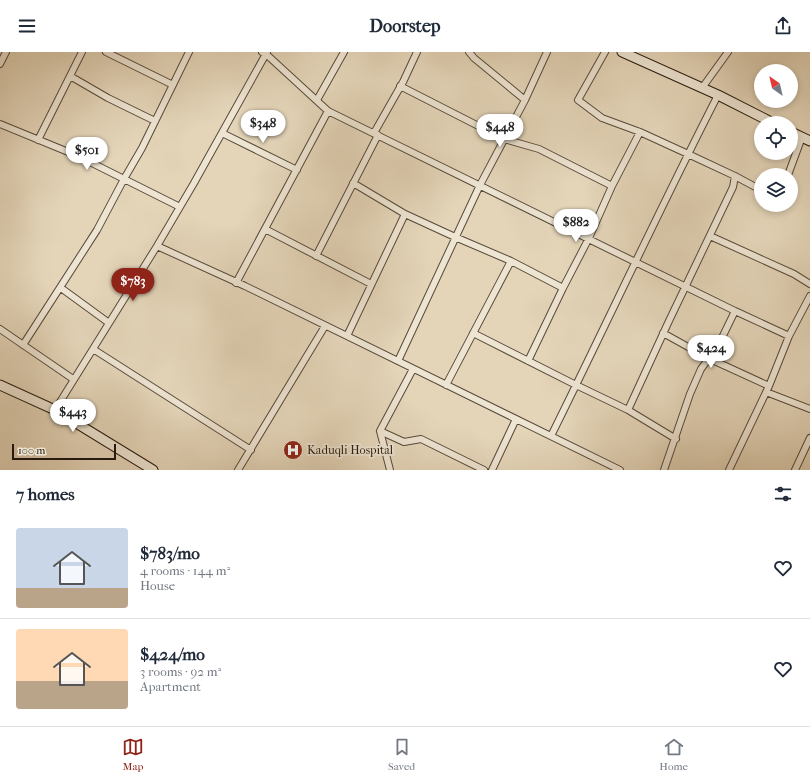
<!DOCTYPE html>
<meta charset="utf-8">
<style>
:root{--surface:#fff;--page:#f2f2f3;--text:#1f2937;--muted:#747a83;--line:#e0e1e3;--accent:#8f2418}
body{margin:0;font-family:"IM FELL French Canon",serif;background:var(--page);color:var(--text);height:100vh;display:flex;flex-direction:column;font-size:15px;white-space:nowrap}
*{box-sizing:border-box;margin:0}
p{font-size:13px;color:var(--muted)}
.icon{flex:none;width:22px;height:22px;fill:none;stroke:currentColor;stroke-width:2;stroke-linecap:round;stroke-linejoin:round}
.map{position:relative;height:418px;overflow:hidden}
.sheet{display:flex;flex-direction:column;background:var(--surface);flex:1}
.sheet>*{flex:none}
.needle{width:26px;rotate:326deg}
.tools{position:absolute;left:754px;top:12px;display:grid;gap:8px}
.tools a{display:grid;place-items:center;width:44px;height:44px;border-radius:50%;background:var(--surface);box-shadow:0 2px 6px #0003;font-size:20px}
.scale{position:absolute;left:12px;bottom:10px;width:104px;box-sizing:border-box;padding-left:4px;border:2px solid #281a0e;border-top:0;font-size:11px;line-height:14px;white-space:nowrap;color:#281a0e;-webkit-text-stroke:3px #ede4d2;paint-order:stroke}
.price{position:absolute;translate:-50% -34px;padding:0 9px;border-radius:14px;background:#fff;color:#222;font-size:13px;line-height:26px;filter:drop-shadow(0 1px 2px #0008)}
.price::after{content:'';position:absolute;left:50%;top:24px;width:12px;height:9px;margin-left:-6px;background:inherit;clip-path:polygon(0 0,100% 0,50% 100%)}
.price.active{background:var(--accent);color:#fff}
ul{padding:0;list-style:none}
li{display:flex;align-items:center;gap:12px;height:100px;padding:0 16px}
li+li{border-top:1px solid var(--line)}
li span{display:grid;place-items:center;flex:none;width:112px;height:80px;border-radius:4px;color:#555}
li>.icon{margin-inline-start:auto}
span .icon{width:48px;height:48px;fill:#fffc;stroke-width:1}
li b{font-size:17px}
h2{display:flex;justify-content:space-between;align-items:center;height:48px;padding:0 16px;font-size:17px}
header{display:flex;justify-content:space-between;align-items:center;height:52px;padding:0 16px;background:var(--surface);font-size:18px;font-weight:700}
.tabs{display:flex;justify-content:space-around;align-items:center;height:56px;border-top:1px solid var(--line);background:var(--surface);font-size:11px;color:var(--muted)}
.tabs a{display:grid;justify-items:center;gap:2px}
.tabs .active{color:var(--accent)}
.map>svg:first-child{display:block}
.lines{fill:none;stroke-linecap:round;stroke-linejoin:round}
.street-casing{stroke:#574939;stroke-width:8}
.secondary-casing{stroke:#281a0e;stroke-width:11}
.street{stroke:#ede4d2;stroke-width:6}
.secondary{stroke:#ede4d2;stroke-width:9}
.labels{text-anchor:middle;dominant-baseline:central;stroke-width:3.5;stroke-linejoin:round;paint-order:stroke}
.poi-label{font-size:12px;fill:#281a0e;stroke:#ede4d2;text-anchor:start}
</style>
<header><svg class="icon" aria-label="menu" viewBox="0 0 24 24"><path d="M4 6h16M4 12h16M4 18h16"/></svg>Doorstep<svg class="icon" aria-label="share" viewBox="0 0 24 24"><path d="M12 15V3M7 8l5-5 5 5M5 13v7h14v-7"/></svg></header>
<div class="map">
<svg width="810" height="418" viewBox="0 0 810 418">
<rect width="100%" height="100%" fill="#e4d5b9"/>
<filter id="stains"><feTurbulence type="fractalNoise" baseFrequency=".005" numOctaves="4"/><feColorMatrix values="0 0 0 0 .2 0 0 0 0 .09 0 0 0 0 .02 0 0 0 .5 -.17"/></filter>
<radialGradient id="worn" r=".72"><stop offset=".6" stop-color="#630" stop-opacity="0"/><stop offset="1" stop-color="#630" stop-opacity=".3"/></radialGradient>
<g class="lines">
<defs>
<path id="street" d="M106,0L173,33
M262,0L266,2L328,59L735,259L789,284
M469,0L474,6L525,48
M605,0L578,48L602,66L640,80L688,102L735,124L761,138
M0,12L6,0
M70,24L108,46L155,69
M400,34L504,87L539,97L612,134
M702,36L728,0
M317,48L344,0
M0,72L78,104L180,155
M222,81L297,118
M374,81L403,30L417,0
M38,88L82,0
M788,123L802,85
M353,131L405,162L455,185L511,209L563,236
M265,177L371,232
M710,184L794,222L810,232
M157,194L245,234L620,418
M316,204L378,83
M236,231L328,59
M61,236L109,271
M0,277L73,327
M473,281L576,333L628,358L676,387
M663,281L708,306L769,334
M347,284L405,162
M23,293L97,178L124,127L142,96L189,0
M93,297L251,398
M398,309L480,133L525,48L547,0
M528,309L563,236L589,186L612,134L640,80
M446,333L511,209
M766,340L810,357
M55,358L157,194L194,131L267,0
M628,358L668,271L733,135L735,124
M380,379L404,390L421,387L484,418
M551,384C607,271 660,156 718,43
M238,418L325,274
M390,418L380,379L413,317
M492,418L516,367
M664,418L690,342L701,317L718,294L735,259
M729,418L769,334L789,284L810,244
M795,418L810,386"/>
<path id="secondary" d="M622,0L718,43L773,71
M791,80L810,89
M0,333L55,358L153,418"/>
</defs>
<use href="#street" class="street-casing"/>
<use href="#secondary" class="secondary-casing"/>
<use href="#street" class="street"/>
<use href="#secondary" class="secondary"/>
</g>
<defs>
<symbol id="hospital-disc" viewBox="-11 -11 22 22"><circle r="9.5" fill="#8f2418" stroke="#ede4d2"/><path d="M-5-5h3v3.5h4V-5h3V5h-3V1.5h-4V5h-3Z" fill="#fff"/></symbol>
</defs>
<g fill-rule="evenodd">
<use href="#hospital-disc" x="282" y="387" width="22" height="22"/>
</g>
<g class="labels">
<g class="poi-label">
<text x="307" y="398">Kaduqli Hospital</text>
</g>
</g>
<rect width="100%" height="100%" filter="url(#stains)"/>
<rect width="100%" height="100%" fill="url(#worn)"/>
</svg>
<div class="tools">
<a><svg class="needle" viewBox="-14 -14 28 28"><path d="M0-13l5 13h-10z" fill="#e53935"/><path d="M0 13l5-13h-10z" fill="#747a83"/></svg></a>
<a><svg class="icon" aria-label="locate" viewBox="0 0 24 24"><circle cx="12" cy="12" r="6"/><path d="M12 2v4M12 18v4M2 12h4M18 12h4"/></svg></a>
<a><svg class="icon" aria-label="layers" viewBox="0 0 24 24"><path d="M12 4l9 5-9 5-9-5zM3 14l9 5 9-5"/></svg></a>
</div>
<div class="scale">100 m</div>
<b class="price" style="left:263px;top:92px">$348</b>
<b class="price" style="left:500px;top:96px">$448</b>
<b class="price" style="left:87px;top:119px">$501</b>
<b class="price" style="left:576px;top:191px">$882</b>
<b class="price active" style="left:133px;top:250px">$783</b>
<b class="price" style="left:711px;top:317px">$424</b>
<b class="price" style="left:73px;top:381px">$443</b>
</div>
<section class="sheet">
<h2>7 homes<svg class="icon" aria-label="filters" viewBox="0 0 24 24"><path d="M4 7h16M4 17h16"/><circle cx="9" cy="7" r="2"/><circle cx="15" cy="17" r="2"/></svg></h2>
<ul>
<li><span style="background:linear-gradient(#c9d6e8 75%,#b9a48a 0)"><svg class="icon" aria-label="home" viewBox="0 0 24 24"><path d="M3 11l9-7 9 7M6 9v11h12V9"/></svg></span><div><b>$783/mo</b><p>4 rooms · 144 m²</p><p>House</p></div><svg class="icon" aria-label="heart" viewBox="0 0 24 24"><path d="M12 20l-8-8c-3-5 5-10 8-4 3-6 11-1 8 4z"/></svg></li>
<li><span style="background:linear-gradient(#ffd9b3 65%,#b9a48a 0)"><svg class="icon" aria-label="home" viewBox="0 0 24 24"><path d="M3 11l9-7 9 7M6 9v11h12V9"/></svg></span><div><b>$424/mo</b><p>3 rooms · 92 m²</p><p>Apartment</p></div><svg class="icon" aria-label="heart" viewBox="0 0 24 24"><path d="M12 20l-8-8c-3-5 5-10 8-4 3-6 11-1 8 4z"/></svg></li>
</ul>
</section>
<nav class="tabs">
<a class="active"><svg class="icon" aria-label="map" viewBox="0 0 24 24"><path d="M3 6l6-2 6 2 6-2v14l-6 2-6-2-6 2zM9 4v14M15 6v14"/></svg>Map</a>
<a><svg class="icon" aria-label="saved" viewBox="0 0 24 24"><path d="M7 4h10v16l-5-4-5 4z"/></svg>Saved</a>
<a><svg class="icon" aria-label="home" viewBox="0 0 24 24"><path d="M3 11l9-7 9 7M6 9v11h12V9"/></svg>Home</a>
</nav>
